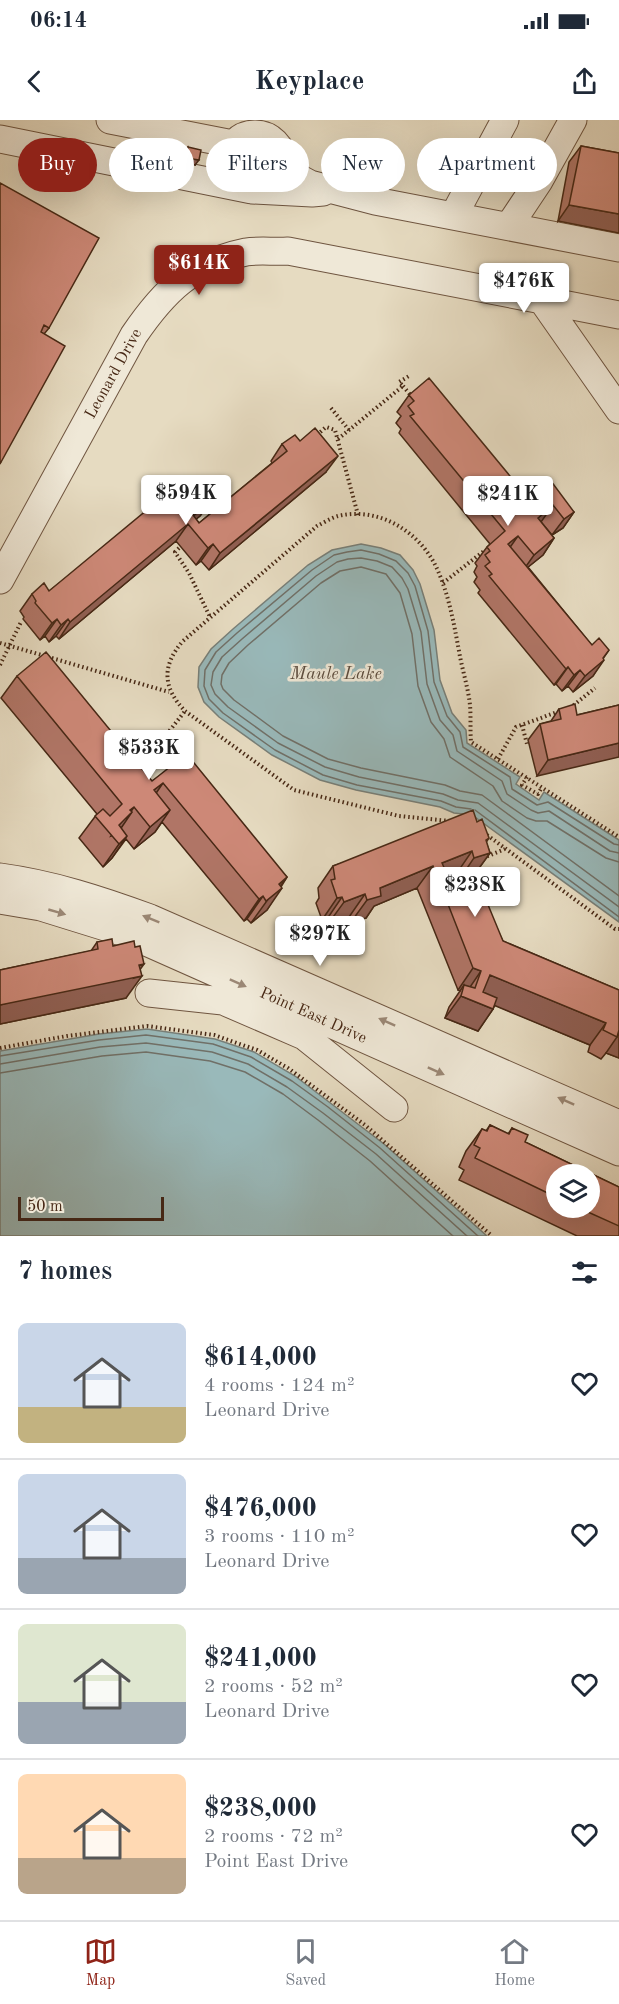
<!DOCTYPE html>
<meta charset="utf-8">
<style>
:root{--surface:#fff;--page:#f2f2f3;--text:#1f2937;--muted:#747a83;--line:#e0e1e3;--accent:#8f2418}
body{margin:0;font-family:"Old Standard TT",serif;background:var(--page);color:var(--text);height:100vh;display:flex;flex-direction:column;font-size:22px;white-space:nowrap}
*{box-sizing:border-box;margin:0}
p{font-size:20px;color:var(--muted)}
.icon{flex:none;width:33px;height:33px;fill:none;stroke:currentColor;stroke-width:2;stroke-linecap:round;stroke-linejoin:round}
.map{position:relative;height:1116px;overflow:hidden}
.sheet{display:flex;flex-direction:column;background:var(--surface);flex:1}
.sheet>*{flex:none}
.hud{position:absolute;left:18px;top:18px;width:584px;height:54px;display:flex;gap:12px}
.buttons{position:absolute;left:546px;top:1044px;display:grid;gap:12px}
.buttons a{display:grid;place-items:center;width:54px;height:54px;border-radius:50%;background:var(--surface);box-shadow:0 6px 24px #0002;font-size:30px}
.scale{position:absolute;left:18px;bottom:15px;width:146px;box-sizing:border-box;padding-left:6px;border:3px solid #472815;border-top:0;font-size:16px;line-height:21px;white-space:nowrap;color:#472815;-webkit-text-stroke:4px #efe8d7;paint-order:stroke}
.price{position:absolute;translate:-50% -51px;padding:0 14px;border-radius:6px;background:#fff;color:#222;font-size:20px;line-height:39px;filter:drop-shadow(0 2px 3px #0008)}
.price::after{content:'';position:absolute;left:50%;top:36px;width:18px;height:14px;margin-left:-9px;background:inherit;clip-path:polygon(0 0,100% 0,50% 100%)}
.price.current{background:var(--accent);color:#fff}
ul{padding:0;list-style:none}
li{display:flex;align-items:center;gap:18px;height:150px;padding:0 18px}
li+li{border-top:2px solid var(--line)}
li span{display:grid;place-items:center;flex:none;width:168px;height:120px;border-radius:9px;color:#555}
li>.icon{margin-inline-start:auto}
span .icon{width:72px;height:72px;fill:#fffc;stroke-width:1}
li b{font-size:26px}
h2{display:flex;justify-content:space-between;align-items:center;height:72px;padding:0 18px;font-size:26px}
.tag{padding:0 21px;border-radius:27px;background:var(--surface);box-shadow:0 6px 24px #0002;font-size:21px;line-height:54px}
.tag.current{background:var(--accent);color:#fff}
.status{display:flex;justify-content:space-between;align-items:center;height:42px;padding:0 30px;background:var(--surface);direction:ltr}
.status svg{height:16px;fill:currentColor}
header{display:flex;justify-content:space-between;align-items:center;height:78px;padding:0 18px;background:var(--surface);font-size:27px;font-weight:700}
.menu{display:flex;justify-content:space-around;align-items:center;height:84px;border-top:2px solid var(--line);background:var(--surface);font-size:16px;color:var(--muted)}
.menu a{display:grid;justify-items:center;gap:3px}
.menu .current{color:var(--accent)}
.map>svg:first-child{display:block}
.water{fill:#99b9ba;stroke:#787f78;stroke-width:1.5}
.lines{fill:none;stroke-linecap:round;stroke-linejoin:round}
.shore{stroke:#707068;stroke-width:1.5}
.minor-casing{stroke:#6f5540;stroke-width:29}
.path{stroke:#472815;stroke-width:4;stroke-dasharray:1.5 3;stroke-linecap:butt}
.minor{stroke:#efe8d7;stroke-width:27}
.wall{fill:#b07566;stroke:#472815;stroke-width:1.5;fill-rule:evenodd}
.shaded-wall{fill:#905f53;stroke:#472815;stroke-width:1.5}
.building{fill:#cd8877;stroke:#472815;stroke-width:1.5}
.oneway{fill:#9b8876}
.labels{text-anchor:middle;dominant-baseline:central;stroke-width:5;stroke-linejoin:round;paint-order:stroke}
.street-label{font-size:16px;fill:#472815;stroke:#efe8d7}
.water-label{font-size:18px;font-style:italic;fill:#5c4c3e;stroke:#efe8d7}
</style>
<div class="status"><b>06:14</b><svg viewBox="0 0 49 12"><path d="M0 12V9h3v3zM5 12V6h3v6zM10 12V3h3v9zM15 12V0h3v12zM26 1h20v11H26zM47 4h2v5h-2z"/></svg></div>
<header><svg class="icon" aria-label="back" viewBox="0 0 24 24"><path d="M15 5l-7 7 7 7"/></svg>Keyplace<svg class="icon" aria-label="share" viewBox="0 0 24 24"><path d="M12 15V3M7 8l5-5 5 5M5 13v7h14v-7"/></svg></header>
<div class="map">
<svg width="619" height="1116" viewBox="0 0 619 1116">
<rect width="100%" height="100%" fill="#e6dbc1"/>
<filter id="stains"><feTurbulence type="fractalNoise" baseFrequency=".00333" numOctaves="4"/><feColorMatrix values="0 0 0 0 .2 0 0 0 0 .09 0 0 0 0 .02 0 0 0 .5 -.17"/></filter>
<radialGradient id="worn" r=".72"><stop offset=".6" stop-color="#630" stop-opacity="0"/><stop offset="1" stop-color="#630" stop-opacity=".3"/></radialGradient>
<path class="water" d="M361,424L381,428L400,435L413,450L420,464L434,510L440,560L452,593L466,610L467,623L520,657L516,664L539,680L544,672L619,720V802L472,695L454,693L440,687L356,670L320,660L272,635L219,597L204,582L198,567L199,547L211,529L233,509L308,445L332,430Z
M147,909L215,919L254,932L295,956L384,1024L487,1116H0V931L99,914Z"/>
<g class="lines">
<path class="shore" d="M471,689L456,687L441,681L357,665L323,655L275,630L223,593L209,579L204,566L205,550L216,532L237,513L312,450L334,435L347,432L361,430L379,434L396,441L408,453L415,466L428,511L434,562L447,596L460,612L463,627L510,657L512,669L537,685L548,682L614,724L619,725
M475,690L619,797
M619,733L610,731L549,691L538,693L531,690L507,674L502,661L457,631L453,615L440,600L427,564L421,512L408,469L402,458L392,447L377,441L361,438L348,439L337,442L316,456L242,519L222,537L213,552L211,565L215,574L228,587L278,623L325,647L359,657L443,674L458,680L478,683L619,787
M619,742L606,738L547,701H536L527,698L502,681L493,666L450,637L444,619L431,602L418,566L412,514L400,473L386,454L361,447L340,451L321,463L248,525L229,543L222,555L221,564L223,569L234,580L283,616L328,639L361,648L445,665L460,671L482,675L619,776
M0,936L99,920L146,915L213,924L251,937L292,961L328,987L380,1028L478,1116
M0,944L100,927L146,923L212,932L248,944L287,967L323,993L376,1034L467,1116
M0,953L102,936L146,932L210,941L245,952L283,974L318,1000L370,1041L453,1116"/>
<defs>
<path id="minor" d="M110,0L233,24
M227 42a28 28 0 1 1 56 0a28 28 0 1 1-56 0Z
M0,19L252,70L312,73L323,72
M283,41L295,56L310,64L375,81L619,128
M454,95L505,0
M509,106L539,61L573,0
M619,195L542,180L619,290
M0,460L134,215C164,171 192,143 246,132C259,130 275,132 288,131L542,180
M0,757C52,764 101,780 150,798L619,1004
M0,780L41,787L128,814L619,1032
M149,873L223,881L304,916L394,988"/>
</defs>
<use href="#minor" class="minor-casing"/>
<path class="path" d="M403,266L413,278
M331,288L349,310
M317,315L326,307L335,310L358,395
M338,319L403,266L399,262L409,256
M179,428L175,432L189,453L210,497
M443,463L484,431
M0,523L169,572
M0,545L21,502
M570,588L595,568
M522,605L527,624
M498,639L516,607L560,591
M142,652L167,614L185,591
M527,657L522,665L538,674L542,667
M450,701L399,696L294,670L185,591C163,568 161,546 183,521L317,406C323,403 331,398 338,396C380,386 422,413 438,451C449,476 454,504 459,531C462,549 468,567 470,585C471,597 470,610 471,622L619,717
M487,715L615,809H619
M483,738L505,729
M0,928L67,916L147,906L214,915L257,930L288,948L365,1005L492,1116"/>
<use href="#minor" class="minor"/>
</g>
<path class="wall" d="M581,26L619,33L558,101L569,42Z
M188,27L195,45L183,42L185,32Z
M0,63L49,208L44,214L0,344Z
M409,275L531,382L541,368L574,392L563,408L552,415L541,402L554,418L543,435L528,447L603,539L593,556L573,572L568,566L562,571L556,564L554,565L478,473L480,470L474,462L477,457L474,452L477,446L475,443L487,427L490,424L399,313L401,309L396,303L401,296L397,292Z
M282,324L326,352L209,450L201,441L196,445L176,421L59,519L56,516L49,522L45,516L40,520L23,499L24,497L20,491L32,474L49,471L174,374L212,380L200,396L196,399L199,403L272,343L271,341Z
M17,556L152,661L179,647L287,757L267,790L251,803L247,799L244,801L162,702L155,712L134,729L126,719L112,738L103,747L79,718L97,694L1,578Z
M619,585L537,656L528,620L540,604L551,601L559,589L577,595Z
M477,702L486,722L490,733L474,755L471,756L503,821L619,870V938L606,933L601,939L588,932L590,925L495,885L493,889L478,911L445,898L449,887L460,871L458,870L417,768L374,786L366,798L351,802L349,797L328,804L327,799L322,800L316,783L319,778L318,768L333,746Z
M97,822L113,826L140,849L126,878L0,904V850L91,831Z
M490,1005L508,1014L512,1008L525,1022L619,1067V1116H577L459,1060L464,1050L459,1047L466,1031L482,1009L486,1011ZM556,1054L590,1088H556Z"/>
<path class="shaded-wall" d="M186,38L199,40L195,45L183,42Z
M569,85L619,94V113L558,101Z
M338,336L326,352L209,450L220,433Z
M212,380L200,396L189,405L188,404L176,421L59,519L70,502Z
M553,385L541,402L526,415L538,398Z
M574,392L563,408L552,415L564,399Z
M518,416L506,433L508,424Z
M554,418L543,435L522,452L534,435Z
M213,424L201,441L196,445L208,428Z
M57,499L45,516L40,520L52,503Z
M68,499L56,516L49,522L61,505Z
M609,530L600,543L604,540L593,556L573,572L585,556Z
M568,547L556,564L554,565L566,549Z
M580,550L568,566L562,571L574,555Z
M619,623V637L537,656L548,640Z
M163,663L148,685L154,670Z
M134,687L126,699L132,692L117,714L111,716L130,690Z
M170,690L155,712L134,729L150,707Z
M127,716L112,738L103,747L119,724Z
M489,718L476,737L490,733L474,755L459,760L486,720Z
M472,731L457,753L438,760L442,743Z
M433,746L417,768L374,786L366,798L351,802L367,780L380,768Z
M287,757L276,772L282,768L267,790L251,803L279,764Z
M365,774L349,797L328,804L344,782Z
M263,776L247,799L244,801L259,779Z
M342,777L327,799L322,800L337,778Z
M144,844L134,858L142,856L126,878L0,904V885Z
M473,848L481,851L466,873L464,865L460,871L458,870Z
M490,855L606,903L590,925L474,877Z
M461,876L493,889L478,911L445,898Z
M619,910V938L606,933L617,917Z"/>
<path class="building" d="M581,26L619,33V94L569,85Z
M188,27L201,30L199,40L186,38Z
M0,63L99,118L49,208L44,205L41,212L65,226L0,344Z
M429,258L534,385L546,375L541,368L551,361L574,392L564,399L553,385L538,398L554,418L534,435L518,416L508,424L592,525L599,518L609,530L603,538L604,540L585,556L580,550L574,555L568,547L566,549L489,456L492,454L485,446L490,442L485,435L490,431L487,427L505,411L410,296L414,294L408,286L414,281L409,275Z
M315,308L338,336L220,433L213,424L208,428L188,404L70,502L68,499L61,505L57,499L52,503L35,483L36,481L32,474L44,463L49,471L171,370L174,374L194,358L212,380L193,395L199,403L287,331L282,324L295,315L300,321Z
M46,532L152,661L175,643L179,647L190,638L287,757L279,764L282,768L266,781L263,776L259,779L163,663L154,670L170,690L150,707L134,687L130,690L132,692L119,705L127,716L119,724L95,696L103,689L110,696L122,684L17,556Z
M575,584L577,595L619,585V623L548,640L540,604L561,599L559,589Z
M473,690L477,702L482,699L489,718L486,720L490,733L474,738L472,731L442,743L447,754L455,751L456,757L461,754L463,759L471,756L475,765L479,763L503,821L619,870V910L617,917L603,910L606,903L490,855L483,872L497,878L493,889L461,876L464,865L475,868L481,851L473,848L433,746L380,768L381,776L367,780L365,774L344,782L342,777L337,778L331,760L335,759L333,746Z
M112,819L113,826L134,821L135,827L140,826L144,844L139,845L142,856L0,885V850L98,829L97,822Z
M490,1005L509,1014L512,1008L528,1015L525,1022L619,1067V1106L579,1088H590V1054H556V1077L475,1038L480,1028L474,1025L482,1009L487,1011Z"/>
<defs><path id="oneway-solid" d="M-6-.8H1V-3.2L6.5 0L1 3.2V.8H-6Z" transform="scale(1.5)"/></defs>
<g class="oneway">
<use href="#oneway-solid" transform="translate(57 792) rotate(16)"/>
<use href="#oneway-solid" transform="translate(151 799) rotate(-158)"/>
<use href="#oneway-solid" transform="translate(238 863) rotate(24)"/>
<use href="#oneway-solid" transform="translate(387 902) rotate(-156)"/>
<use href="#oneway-solid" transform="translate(436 951) rotate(24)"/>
<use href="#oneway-solid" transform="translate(566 981) rotate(-156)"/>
</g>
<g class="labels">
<g class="street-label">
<text transform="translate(114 254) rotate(-61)">Leonard Drive</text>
<text transform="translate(313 896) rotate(24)">Point East Drive</text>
</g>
<g class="water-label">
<text x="336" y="554">Maule Lake</text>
</g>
</g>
<rect width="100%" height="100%" filter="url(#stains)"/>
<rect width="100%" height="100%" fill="url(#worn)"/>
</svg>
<div class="buttons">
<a><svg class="icon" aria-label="layers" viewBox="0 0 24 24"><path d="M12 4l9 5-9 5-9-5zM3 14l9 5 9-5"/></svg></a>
</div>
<div class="scale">50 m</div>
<b class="price current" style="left:199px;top:176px">$614K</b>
<b class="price" style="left:524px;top:194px">$476K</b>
<b class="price" style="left:186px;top:406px">$594K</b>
<b class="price" style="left:508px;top:407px">$241K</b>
<b class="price" style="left:149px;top:661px">$533K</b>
<b class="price" style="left:475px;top:798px">$238K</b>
<b class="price" style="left:320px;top:847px">$297K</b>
<div class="hud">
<a class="tag current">Buy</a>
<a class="tag">Rent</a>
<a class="tag">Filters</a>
<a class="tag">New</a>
<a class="tag">Apartment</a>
</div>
</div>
<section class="sheet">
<h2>7 homes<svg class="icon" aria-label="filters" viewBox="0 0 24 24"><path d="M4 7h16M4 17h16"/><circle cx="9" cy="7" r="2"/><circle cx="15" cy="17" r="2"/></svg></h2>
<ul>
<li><span style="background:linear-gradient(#c9d6e8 70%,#c2b280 0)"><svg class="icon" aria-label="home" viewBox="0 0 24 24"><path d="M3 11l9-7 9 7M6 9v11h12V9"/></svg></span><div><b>$614,000</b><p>4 rooms · 124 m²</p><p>Leonard Drive</p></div><svg class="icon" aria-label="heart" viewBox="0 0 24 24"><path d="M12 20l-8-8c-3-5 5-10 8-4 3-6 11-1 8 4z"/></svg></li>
<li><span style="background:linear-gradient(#c9d6e8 70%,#9aa5b1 0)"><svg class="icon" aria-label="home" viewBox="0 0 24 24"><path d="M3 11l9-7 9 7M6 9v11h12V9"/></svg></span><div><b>$476,000</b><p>3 rooms · 110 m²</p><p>Leonard Drive</p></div><svg class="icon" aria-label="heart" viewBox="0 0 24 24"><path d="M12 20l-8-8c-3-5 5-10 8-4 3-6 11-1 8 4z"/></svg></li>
<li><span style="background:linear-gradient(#dfe7d0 65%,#9aa5b1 0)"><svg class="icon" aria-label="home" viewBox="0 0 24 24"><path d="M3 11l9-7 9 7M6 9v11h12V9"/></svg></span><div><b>$241,000</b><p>2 rooms · 52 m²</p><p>Leonard Drive</p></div><svg class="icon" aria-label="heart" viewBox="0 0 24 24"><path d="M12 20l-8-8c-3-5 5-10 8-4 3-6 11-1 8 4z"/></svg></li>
<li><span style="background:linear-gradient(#ffd9b3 70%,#b9a48a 0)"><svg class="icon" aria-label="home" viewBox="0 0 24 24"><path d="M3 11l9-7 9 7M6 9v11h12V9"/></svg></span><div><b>$238,000</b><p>2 rooms · 72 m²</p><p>Point East Drive</p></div><svg class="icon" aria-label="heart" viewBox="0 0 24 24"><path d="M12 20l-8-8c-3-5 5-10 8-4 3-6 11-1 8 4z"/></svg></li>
</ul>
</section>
<nav class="menu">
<a class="current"><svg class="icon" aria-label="map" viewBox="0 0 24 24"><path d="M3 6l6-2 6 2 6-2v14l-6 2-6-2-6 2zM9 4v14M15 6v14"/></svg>Map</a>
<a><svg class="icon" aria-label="saved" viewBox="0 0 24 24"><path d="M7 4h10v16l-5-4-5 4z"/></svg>Saved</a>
<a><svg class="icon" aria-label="home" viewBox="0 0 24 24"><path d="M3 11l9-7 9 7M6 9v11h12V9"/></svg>Home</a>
</nav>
